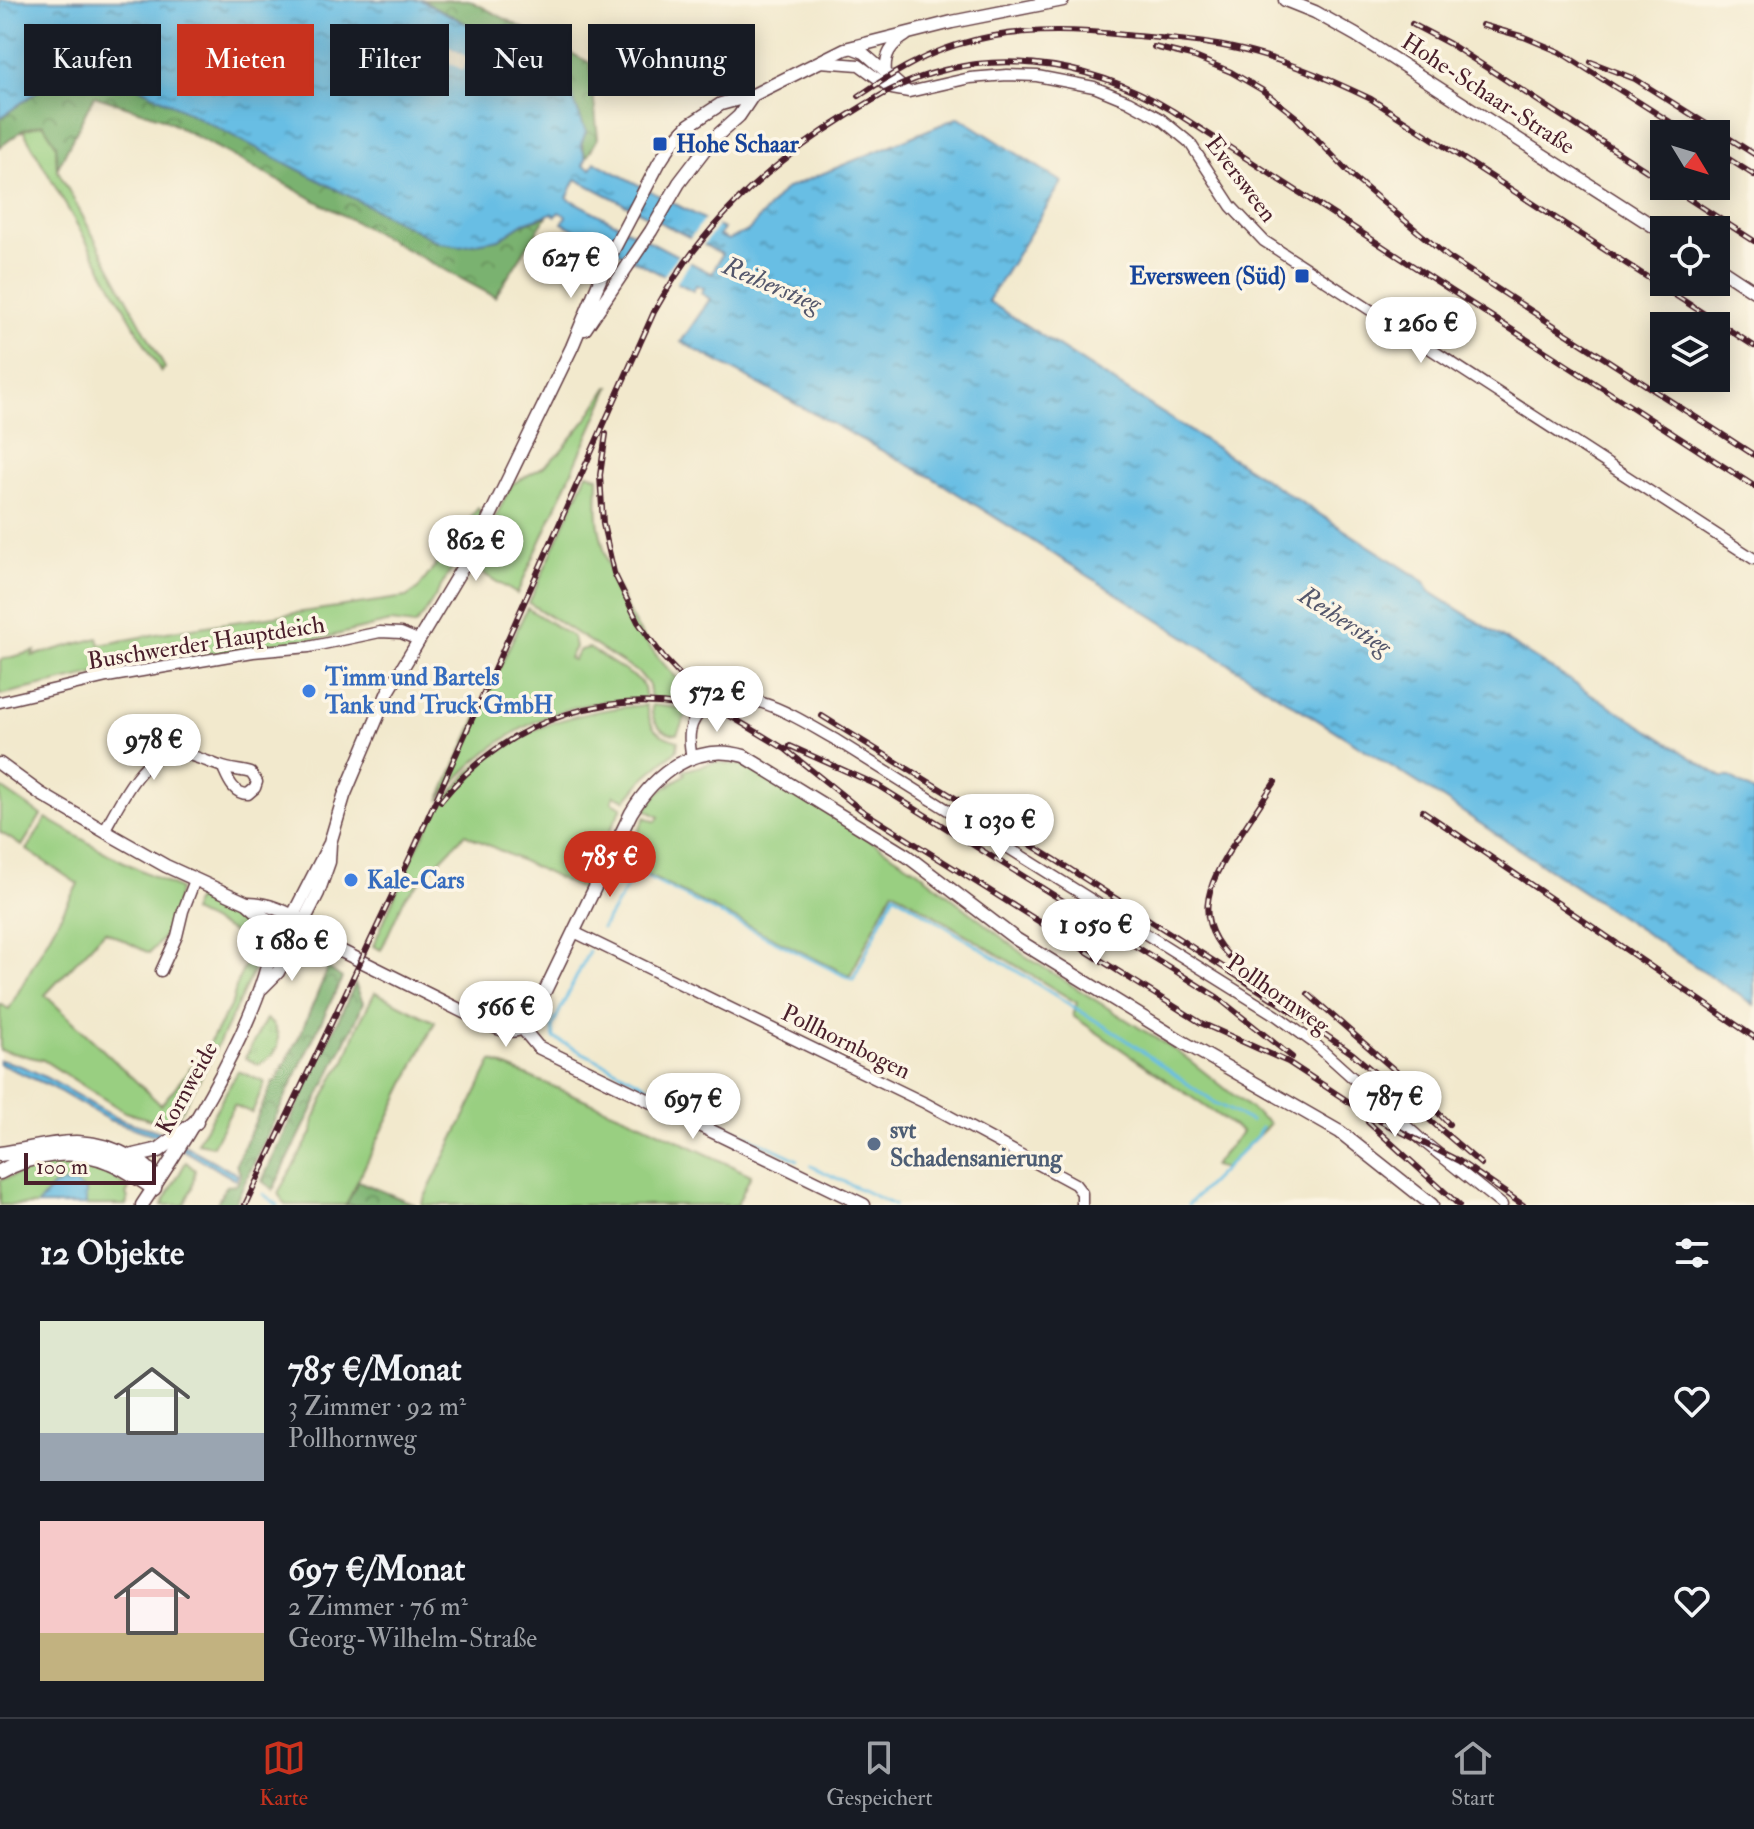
<!DOCTYPE html>
<html lang="de">
<meta charset="utf-8">
<style>
:root{--surface:#171b24;--page:#242831;--text:#f1f3f6;--muted:#9ea1a6;--line:#363941;--accent:#c8321e}
body{margin:0;font-family:"IM FELL Double Pica",serif;background:var(--page);color:var(--text);height:100vh;display:flex;flex-direction:column;font-size:30px;white-space:nowrap}
*{box-sizing:border-box;margin:0}
p{font-size:26px;color:var(--muted)}
.icon{flex:none;width:44px;height:44px;fill:none;stroke:currentColor;stroke-width:2;stroke-linecap:round;stroke-linejoin:round}
.map{position:relative;height:1205px;overflow:hidden}
.drawer{display:flex;flex-direction:column;background:var(--surface);flex:1}
.drawer>*{flex:none}
.banner{position:absolute;left:24px;top:24px;width:800px;height:72px;display:flex;gap:16px}
.needle{width:52px;rotate:128deg}
.fabs{position:absolute;left:1650px;top:120px;display:grid;gap:16px}
.fabs a{display:grid;place-items:center;width:80px;height:80px;border-radius:0px;background:var(--surface);box-shadow:0 4px 20px #0003;font-size:40px}
.scale{position:absolute;left:24px;bottom:20px;width:132px;box-sizing:border-box;padding-left:8px;border:4px solid #4a1f2b;border-top:0;font-size:22px;line-height:28px;white-space:nowrap;color:#4a1f2b;-webkit-text-stroke:6px #fcf5e5;paint-order:stroke}
.price{position:absolute;translate:-50% -68px;padding:0 18px;border-radius:28px;background:#fff;color:#222;font-size:26px;line-height:52px;filter:drop-shadow(0 2px 4px #0008)}
.price::after{content:'';position:absolute;left:50%;top:48px;width:24px;height:18px;margin-left:-12px;background:inherit;clip-path:polygon(0 0,100% 0,50% 100%)}
.price.current{background:var(--accent);color:#fff}
ul{padding:0;list-style:none}
li{display:flex;align-items:center;gap:24px;height:200px;padding:0 40px}
li span{display:grid;place-items:center;flex:none;width:224px;height:160px;border-radius:0px;color:#555}
li>.icon{margin-inline-start:auto}
span .icon{width:96px;height:96px;fill:#fffc;stroke-width:1}
li b{font-size:34px}
h2{display:flex;justify-content:space-between;align-items:center;height:96px;padding:0 40px;font-size:34px}
.pill{padding:0 28px;border-radius:0px;background:var(--surface);box-shadow:0 4px 20px #0003;font-size:28px;line-height:72px}
.pill.current{background:var(--accent);color:#fff}
.dock{display:flex;justify-content:space-around;align-items:center;height:112px;border-top:2px solid var(--line);background:var(--surface);font-size:22px;color:var(--muted)}
.dock a{display:grid;justify-items:center;gap:4px}
.dock .current{color:var(--accent)}
.map>svg:first-child{display:block}
.green{fill:#99cf81;stroke:#727756;stroke-width:2}
.forest{fill:url(#forest-crowns);stroke:#62684d;stroke-width:2}
.park{fill:url(#park-tufts);stroke:#727756;stroke-width:2}
.water{fill:url(#water-ripples);stroke:#586e88;stroke-width:2;fill-rule:evenodd}
.pier{fill:#f2e9cd}
.lines{fill:none;stroke-linecap:round;stroke-linejoin:round}
.stream{stroke:#67bee4;stroke-width:3}
.minor-casing{stroke:#633d43;stroke-width:13}
.major-casing{stroke:#633d43;stroke-width:15}
.highway-casing{stroke:#633d43;stroke-width:17}
.minor{stroke:#fff;stroke-width:10}
.major{stroke:#fff;stroke-width:12}
.highway{stroke:#fff;stroke-width:14}
.rail-casing{stroke:#4a1f2b;stroke-width:6}
.rail{stroke:#fcf5e5;stroke-width:3;stroke-dasharray:9;stroke-linecap:butt}
.transit-dot{fill:#1a4fb4;stroke:#fcf5e5;stroke-width:3}
.shop-dot{fill:#3f7fe0;stroke:#fcf5e5;stroke-width:3}
.service-dot{fill:#5c6f8a;stroke:#fcf5e5;stroke-width:3}
.labels{text-anchor:middle;dominant-baseline:central;stroke-width:7;stroke-linejoin:round;paint-order:stroke}
.street-label{font-size:24px;fill:#4a1f2b;stroke:#fcf5e5}
.transit-label{font-size:24px;font-weight:bold;fill:#164399;stroke:#fcf5e5;text-anchor:start}
.shop-label{font-size:24px;font-weight:bold;fill:#366cbe;stroke:#fcf5e5;text-anchor:start}
.service-label{font-size:24px;font-weight:bold;fill:#4e5e75;stroke:#fcf5e5;text-anchor:start}
.water-label{font-size:26px;font-style:italic;fill:#54576c;stroke:#fcf5e5}
</style>
<div class="map">
<svg width="1754" height="1205" viewBox="0 0 1754 1205">
<defs>
<pattern id="forest-crowns" width="20" height="18" patternUnits="userSpaceOnUse" patternTransform="scale(2)"><rect width="20" height="18" fill="#7ab26f"/><path d="M2 6a3 3 0 1 1 6 0M12 15a3 3 0 1 1 6 0" fill="none" stroke="#66905b"/></pattern>
<pattern id="park-tufts" width="24" height="20" patternUnits="userSpaceOnUse" patternTransform="scale(2)"><rect width="24" height="20" fill="#99cf81"/><path d="M3 7l-1-3M5 7V3M7 7l1-3M15 17l-1-3M17 17v-4M19 17l1-3" fill="none" stroke="#85b170"/></pattern>
<pattern id="water-ripples" width="26" height="14" patternUnits="userSpaceOnUse" patternTransform="scale(2)"><rect width="26" height="14" fill="#67bee4"/><path d="M2 4q2-2 4 0t4 0M15 11q2-2 4 0t4 0" fill="none" stroke="#579ab9"/></pattern>
</defs>
<rect width="100%" height="100%" fill="#fcf5e5"/>
<filter id="ink" filterUnits="userSpaceOnUse"><feTurbulence type="fractalNoise" baseFrequency=".0125" numOctaves="2"/><feDisplacementMap in="SourceGraphic" scale="16" xChannelSelector="R" yChannelSelector="G"/><feConvolveMatrix kernelMatrix="1 2 1 2 8 2 1 2 1" color-interpolation-filters="sRGB"/></filter>
<filter id="wash" filterUnits="userSpaceOnUse"><feTurbulence type="fractalNoise" baseFrequency=".006" numOctaves="4" result="noise"/><feDisplacementMap in="SourceGraphic" scale="32" xChannelSelector="R" yChannelSelector="G"/><feGaussianBlur stdDeviation="1.8" result="paint"/><feColorMatrix in="noise" values="0 0 0 0 0 0 0 0 0 0 0 0 0 0 0 0 0 1.4 0 .05"/><feComposite in="paint" operator="in"/></filter>
<g filter="url(#wash)">
<rect width="100%" height="100%" fill="#f2e9cd"/>
<path class="green" d="M43,123L56,144L57,169L165,368L161,372L23,130Z
M608,387H610L517,594L471,566L512,484L543,467L560,452L587,419Z
M587,473L598,477C598,493 596,511 599,527C613,599 645,654 701,700L693,705L651,700L649,685L640,674L529,603Z
M478,508L482,514L464,549L423,616L415,625L390,622L323,638L139,664L0,695V660L35,651L32,656L98,638L100,645L172,631L406,597L417,590Z
M527,608L573,637L575,647L569,658L573,660L580,650L589,648L639,680L644,687L646,700C626,700 605,701 585,705C528,717 473,754 439,801Z
M646,705C650,728 656,735 678,741L677,750L646,776L626,800L614,795L612,802L622,807L581,889L465,834L405,897L381,950L373,946C396,895 416,837 451,793C500,731 571,711 646,705Z
M652,705L689,709L677,734C661,734 650,721 652,705Z
M715,762L750,766L777,780L918,871L1024,955L1184,1056L1270,1124L1224,1169L1213,1166L1242,1132L1073,1016L1077,1003L893,890L850,976L623,863L645,817L656,822L659,817L646,810L657,794L685,774L683,771Z
M0,787L41,815L22,846L0,832Z
M46,818L110,855L179,889C175,916 170,935 149,953L105,931L45,995L161,1105L206,1049L232,1003L238,980L251,953L247,939L192,912L193,904L198,897L259,927L266,935V942C238,1006 209,1067 172,1126L125,1112L43,1060L0,1050V1004L9,1009L78,884L27,850Z
M375,992L435,1022L346,1205H285L278,1193L312,1133L314,1119L335,1074L344,1064L358,1026Z
M492,1061L641,1123L751,1175L737,1205H421Z
M238,1071L265,1082L252,1113L234,1105L213,1146L197,1143Z
M186,1162L195,1170L192,1188L184,1205H162Z
M79,1163L110,1175L129,1189L126,1195L128,1198L126,1205H86V1191L37,1205H0V1180L49,1164Z"/>
<path class="forest" d="M421,0H469L590,63L598,138L586,159L564,75Z
M74,65L98,66L499,239L524,223L547,216L495,297L160,117L94,96L57,169L56,144L43,124L23,130L0,147V118Z
M328,968L342,978L234,1205H216L226,1186L237,1184L241,1176L236,1164L272,1084L277,1079L301,1033Z
M355,984L363,1002L357,1018L273,1190L262,1181Z
M358,1181L416,1205H346Z"/>
<path class="park" d="M266,1019C286,1032 280,1057 258,1064L245,1058Z"/>
<path class="water" d="M0,0H421L564,75L586,132L581,144L586,159L583,165L591,169L595,162L723,229L719,236L728,240L748,231L785,189L959,117L1062,182L988,301L1425,582L1429,591L1722,777H1730L1754,792V1005L1437,795L931,477L681,342L710,299L701,293L704,288L696,285L693,291L562,223L566,216L559,212L556,216L552,213L524,223L499,239L460,246L440,243L98,66L74,65L0,118ZM576,179L722,254L712,274L567,198Z
M0,1060C43,1069 78,1099 117,1118C132,1125 149,1126 164,1134L238,1175L236,1180L161,1137L109,1120L50,1086L0,1064Z
M72,1182L86,1191V1205H37L53,1186Z"/>
<path class="pier" d="M424,33L469,58L463,70L417,45Z
M706,217L718,226L700,249L687,242Z
M679,253L692,260L675,284L663,277Z"/>
<g class="lines">
<path class="stream" d="M602,928L634,876L640,874L853,980L894,894L1128,1041L1213,1102L1251,1121
M589,951L552,1027L554,1038L699,1112
M710,1118L798,1160
M811,1166L894,1205
M263,1194L278,1205
M1188,1205L1257,1136L1261,1128"/>
</g>
</g>
<g filter="url(#ink)">
<g class="lines">
<defs>
<path id="minor" d="M851,48L864,53L907,91
M820,62L859,65L892,89L909,92L970,78L1007,75L1037,76L1094,87L1128,101L1161,119L1190,143L1231,206L1264,241L1754,559
M886,73C884,55 891,45 906,36
M0,702L107,677L253,652L309,647L380,632L401,633L418,640
M692,758C688,738 687,722 705,708C745,680 801,721 836,740L1277,1016L1314,1043L1424,1142L1502,1205
M104,831C117,808 142,754 171,753C188,752 205,761 220,766C230,770 241,770 251,773L257,782L255,788L248,794C233,794 228,779 223,768
M574,932L925,1103L1075,1184L1082,1193V1205
M161,971L177,936L183,911L195,880"/>
<path id="major" d="M1285,0L1315,12L1356,35L1664,233
M1716,266L1754,291
M585,329L651,231L679,183L711,141L739,116L753,95
M0,764L41,794L104,831L166,866L247,903L263,917L323,946L343,952L492,1026C508,1033 522,1034 532,1018L631,813C655,773 696,742 744,756L907,856L1016,939L1183,1042L1340,1132L1432,1205
M247,903C278,902 316,928 338,947
M262,988L278,972L318,893L329,862L330,843L344,796L388,692L477,543L572,347L609,258L659,163L672,143L689,125L721,104L753,95L845,49L952,22L1063,0
M523,1029L538,1047L864,1205
M142,1205C179,1150 213,1095 241,1035C251,1012 261,991 267,966L329,845"/>
<path id="highway" d="M0,1154C51,1147 83,1131 132,1159C142,1164 150,1169 155,1179L154,1188
M129,1157L159,1150L196,1122
M0,1172C32,1153 76,1147 110,1162C126,1168 139,1179 154,1188"/>
</defs>
<use href="#minor" class="minor-casing"/>
<use href="#major" class="major-casing"/>
<use href="#highway" class="highway-casing"/>
<use href="#minor" class="minor"/>
<use href="#major" class="major"/>
<use href="#highway" class="highway"/>
<defs>
<path id="rail" d="M1412,24L1450,44L1664,182
M1482,25L1524,37L1560,52L1689,134
M1154,47L1195,57L1231,72L1262,90L1295,116L1353,177L1448,257L1754,455
M1591,62L1635,79L1754,154
M859,96C890,75 921,56 956,45C1012,28 1068,29 1125,35C1159,38 1194,40 1228,47C1278,57 1325,77 1371,99L1754,346
M1716,151L1754,175
M1669,186L1754,241
M606,434L600,475L603,524L614,573L638,622L663,657L691,687L725,713L785,749L861,810L1201,1023L1288,1062L1372,1117L1459,1161L1523,1205
M822,716L1054,859L1284,1006L1353,1054L1481,1164
M790,746L877,785L1217,997L1292,1057
M441,801C506,719 620,679 720,716
M1423,811L1754,1037
M1241,967C1189,925 1205,887 1237,839C1250,820 1262,801 1275,782
M1308,994L1407,1081L1449,1124
M1368,1122L1459,1205
M245,1205L412,853L654,312C696,236 750,181 822,132C844,118 866,103 889,91C982,43 1087,59 1173,111L1754,486"/>
</defs>
<use href="#rail" class="rail-casing"/>
<use href="#rail" class="rail"/>
</g>
</g>
<g class="transit-dot">
<rect x="652" y="136" width="16" height="16" rx="4"/>
<rect x="1294" y="268" width="16" height="16" rx="4"/>
</g>
<g class="shop-dot">
<circle cx="309" cy="691" r="8"/>
<circle cx="351" cy="880" r="8"/>
</g>
<circle class="service-dot" cx="874" cy="1144" r="8"/>
<g class="labels">
<g class="street-label">
<text transform="translate(1488 94) rotate(33)">Hohe-Schaar-Straße</text>
<text transform="translate(1241 179) rotate(53)">Eversween</text>
<text transform="translate(206 643) rotate(-9)">Buschwerder Hauptdeich</text>
<text transform="translate(1278 994) rotate(35)">Pollhornweg</text>
<text transform="translate(846 1042) rotate(26)">Pollhornbogen</text>
<text transform="translate(187 1088) rotate(-61)">Kornweide</text>
</g>
<g class="transit-label">
<text x="676" y="144">Hohe Schaar</text>
<text x="1286" y="276" text-anchor="end">Eversween (Süd)</text>
</g>
<g class="shop-label">
<text x="325" y="677">Timm und Bartels<tspan x="325" dy="28">Tank und Truck GmbH</tspan></text>
<text x="367" y="880">Kale-Cars</text>
</g>
<g class="service-label">
<text x="890" y="1130">svt<tspan x="890" dy="28">Schadensanierung</tspan></text>
</g>
<g class="water-label">
<text transform="translate(772 285) rotate(23)">Reiherstieg</text>
<text transform="translate(1345 621) rotate(33)">Reiherstieg</text>
</g>
</g>
</svg>
<div class="fabs">
<a><svg class="needle" viewBox="-14 -14 28 28"><path d="M0-13l5 13h-10z" fill="#e53935"/><path d="M0 13l5-13h-10z" fill="#9ea1a6"/></svg></a>
<a><svg class="icon" aria-label="locate" viewBox="0 0 24 24"><circle cx="12" cy="12" r="6"/><path d="M12 2v4M12 18v4M2 12h4M18 12h4"/></svg></a>
<a><svg class="icon" aria-label="layers" viewBox="0 0 24 24"><path d="M12 4l9 5-9 5-9-5zM3 14l9 5 9-5"/></svg></a>
</div>
<div class="scale">100 m</div>
<b class="price" style="left:571px;top:300px">627 €</b>
<b class="price" style="left:1421px;top:365px">1 260 €</b>
<b class="price" style="left:476px;top:583px">862 €</b>
<b class="price" style="left:717px;top:734px">572 €</b>
<b class="price" style="left:154px;top:782px">978 €</b>
<b class="price" style="left:1000px;top:862px">1 030 €</b>
<b class="price current" style="left:610px;top:899px">785 €</b>
<b class="price" style="left:1096px;top:967px">1 050 €</b>
<b class="price" style="left:292px;top:983px">1 680 €</b>
<b class="price" style="left:506px;top:1049px">566 €</b>
<b class="price" style="left:1395px;top:1139px">787 €</b>
<b class="price" style="left:693px;top:1141px">697 €</b>
<div class="banner">
<a class="pill">Kaufen</a>
<a class="pill current">Mieten</a>
<a class="pill">Filter</a>
<a class="pill">Neu</a>
<a class="pill">Wohnung</a>
</div>
</div>
<section class="drawer">
<h2>12 Objekte<svg class="icon" aria-label="filters" viewBox="0 0 24 24"><path d="M4 7h16M4 17h16"/><circle cx="9" cy="7" r="2"/><circle cx="15" cy="17" r="2"/></svg></h2>
<ul>
<li><span style="background:linear-gradient(#dfe7d0 70%,#9aa5b1 0)"><svg class="icon" aria-label="home" viewBox="0 0 24 24"><path d="M3 11l9-7 9 7M6 9v11h12V9"/></svg></span><div><b>785 €/Monat</b><p>3 Zimmer · 92 m²</p><p>Pollhornweg</p></div><svg class="icon" aria-label="heart" viewBox="0 0 24 24"><path d="M12 20l-8-8c-3-5 5-10 8-4 3-6 11-1 8 4z"/></svg></li>
<li><span style="background:linear-gradient(#f6c9c9 70%,#c2b280 0)"><svg class="icon" aria-label="home" viewBox="0 0 24 24"><path d="M3 11l9-7 9 7M6 9v11h12V9"/></svg></span><div><b>697 €/Monat</b><p>2 Zimmer · 76 m²</p><p>Georg-Wilhelm-Straße</p></div><svg class="icon" aria-label="heart" viewBox="0 0 24 24"><path d="M12 20l-8-8c-3-5 5-10 8-4 3-6 11-1 8 4z"/></svg></li>
</ul>
</section>
<nav class="dock">
<a class="current"><svg class="icon" aria-label="map" viewBox="0 0 24 24"><path d="M3 6l6-2 6 2 6-2v14l-6 2-6-2-6 2zM9 4v14M15 6v14"/></svg>Karte</a>
<a><svg class="icon" aria-label="saved" viewBox="0 0 24 24"><path d="M7 4h10v16l-5-4-5 4z"/></svg>Gespeichert</a>
<a><svg class="icon" aria-label="home" viewBox="0 0 24 24"><path d="M3 11l9-7 9 7M6 9v11h12V9"/></svg>Start</a>
</nav>
